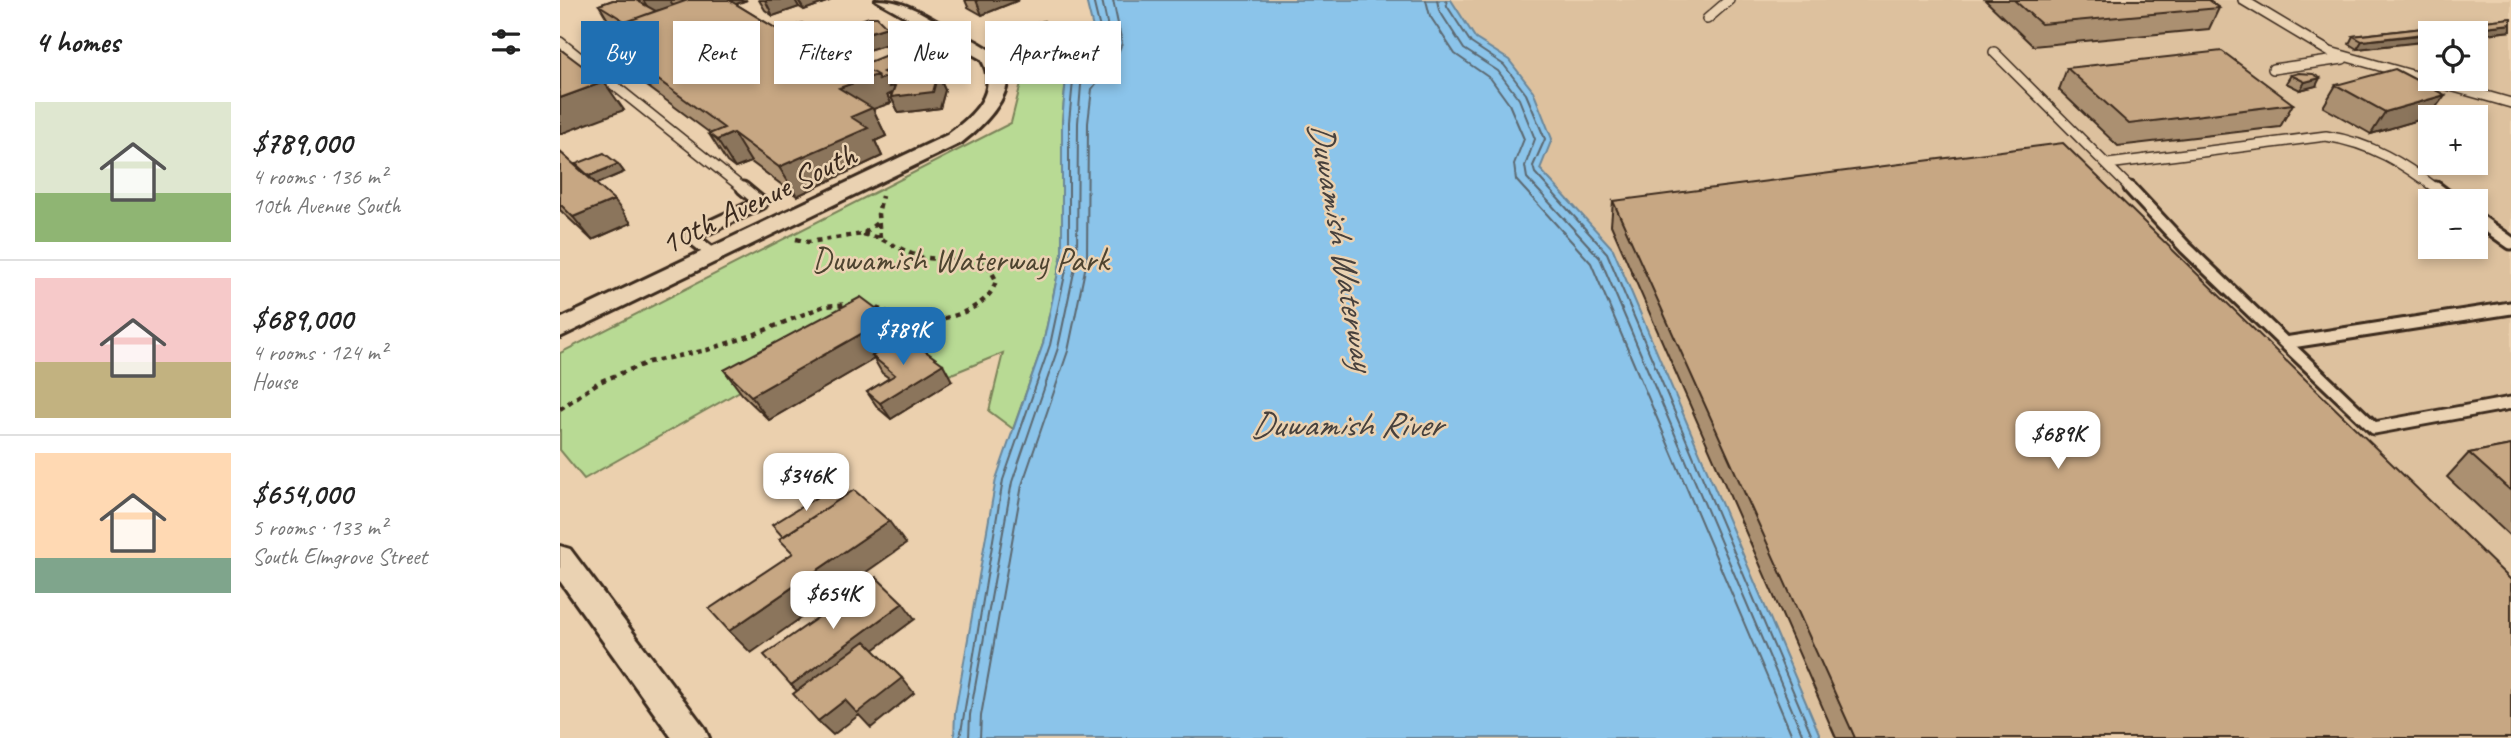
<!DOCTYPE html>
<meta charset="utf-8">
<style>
:root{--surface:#fff;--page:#f2f2f2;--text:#222;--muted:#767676;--line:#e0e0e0;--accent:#1f6fb2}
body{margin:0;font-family:Caveat,sans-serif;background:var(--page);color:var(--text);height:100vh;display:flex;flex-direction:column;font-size:26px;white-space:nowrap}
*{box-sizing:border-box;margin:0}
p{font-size:23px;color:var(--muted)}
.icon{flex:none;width:38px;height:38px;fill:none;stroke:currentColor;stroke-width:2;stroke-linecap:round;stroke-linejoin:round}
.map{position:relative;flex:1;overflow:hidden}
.drawer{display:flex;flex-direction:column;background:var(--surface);width:560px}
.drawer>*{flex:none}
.banner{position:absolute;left:21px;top:21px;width:665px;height:63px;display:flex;gap:14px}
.tools{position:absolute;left:1858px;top:21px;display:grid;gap:14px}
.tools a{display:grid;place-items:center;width:70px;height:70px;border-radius:0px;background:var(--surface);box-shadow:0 4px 10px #0003;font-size:35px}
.price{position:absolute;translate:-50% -60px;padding:0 16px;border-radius:14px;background:#fff;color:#222;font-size:23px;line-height:46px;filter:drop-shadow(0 2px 4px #0008)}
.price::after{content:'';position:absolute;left:50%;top:42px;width:21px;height:16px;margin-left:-10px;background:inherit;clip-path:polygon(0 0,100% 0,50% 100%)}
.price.current{background:var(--accent);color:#fff}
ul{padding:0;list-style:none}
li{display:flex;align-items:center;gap:21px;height:175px;padding:0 35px}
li+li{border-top:2px solid var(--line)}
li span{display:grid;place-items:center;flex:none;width:196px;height:140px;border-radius:0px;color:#555}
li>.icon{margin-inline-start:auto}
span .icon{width:84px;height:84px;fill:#fffc;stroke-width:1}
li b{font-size:30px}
h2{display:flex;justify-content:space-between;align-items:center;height:84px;padding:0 35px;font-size:30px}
.chip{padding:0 24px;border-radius:0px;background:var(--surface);box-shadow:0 4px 10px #0003;font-size:24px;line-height:63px}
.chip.current{background:var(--accent);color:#fff}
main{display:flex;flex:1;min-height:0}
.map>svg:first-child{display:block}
.built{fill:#ddc19e;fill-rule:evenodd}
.green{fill:#b8da94;stroke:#7a8259;stroke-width:2}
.water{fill:#8bc4ea;stroke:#6b8698;stroke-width:2}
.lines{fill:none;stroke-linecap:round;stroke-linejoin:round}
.shore{stroke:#5b6870;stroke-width:2}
.lane-far1-casing{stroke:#3b2a1e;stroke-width:12}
.lane-casing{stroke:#3b2a1e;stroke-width:17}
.street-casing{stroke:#3b2a1e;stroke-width:6}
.path{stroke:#3b2a1e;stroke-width:4.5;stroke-dasharray:5 5;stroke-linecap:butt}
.lane-far1{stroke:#ead2b2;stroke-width:9}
.lane{stroke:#ead2b2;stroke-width:11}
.street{fill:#ead2b2;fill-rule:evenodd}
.wall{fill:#ab9071;stroke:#3b2a1e;stroke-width:2}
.shaded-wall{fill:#8b755c;stroke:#3b2a1e;stroke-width:2}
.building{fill:#c7a783;stroke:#3b2a1e;stroke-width:2}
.labels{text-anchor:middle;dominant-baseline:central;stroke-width:5;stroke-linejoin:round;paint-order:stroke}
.street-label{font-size:33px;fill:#3b2a1e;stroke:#ead2b2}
.park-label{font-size:33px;fill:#4e4430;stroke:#ead2b2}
.water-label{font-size:35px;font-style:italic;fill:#47413d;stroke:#ead2b2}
</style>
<main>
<section class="drawer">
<h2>4 homes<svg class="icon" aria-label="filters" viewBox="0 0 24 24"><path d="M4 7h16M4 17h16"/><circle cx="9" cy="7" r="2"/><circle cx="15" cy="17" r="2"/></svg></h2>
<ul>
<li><span style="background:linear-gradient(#dfe7d0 65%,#8fb573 0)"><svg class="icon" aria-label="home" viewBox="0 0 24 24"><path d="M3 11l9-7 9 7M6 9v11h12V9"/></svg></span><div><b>$789,000</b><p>4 rooms · 136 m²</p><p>10th Avenue South</p></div></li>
<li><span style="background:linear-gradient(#f6c9c9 60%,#c2b280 0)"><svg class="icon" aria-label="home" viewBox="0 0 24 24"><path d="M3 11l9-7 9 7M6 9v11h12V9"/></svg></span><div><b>$689,000</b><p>4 rooms · 124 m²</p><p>House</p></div></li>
<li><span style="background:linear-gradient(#ffd9b3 75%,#7fa58c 0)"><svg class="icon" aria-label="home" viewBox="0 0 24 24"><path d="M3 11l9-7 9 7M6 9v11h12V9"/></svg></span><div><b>$654,000</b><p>5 rooms · 133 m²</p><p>South Elmgrove Street</p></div></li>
</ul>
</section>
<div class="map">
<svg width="1951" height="738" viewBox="0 0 1951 738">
<rect width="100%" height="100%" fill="#ebd0ae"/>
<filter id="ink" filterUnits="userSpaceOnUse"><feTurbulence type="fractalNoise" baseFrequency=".0143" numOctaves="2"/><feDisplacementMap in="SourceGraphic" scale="14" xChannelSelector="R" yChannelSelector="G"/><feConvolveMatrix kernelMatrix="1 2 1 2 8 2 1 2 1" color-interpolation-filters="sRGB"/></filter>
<g filter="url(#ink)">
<path class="built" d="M891,0H1951V738H1261L1053,249L980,169L949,60L916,39ZM1871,33H1916V79H1871ZM1871,117H1916V163H1871ZM1871,201H1916V247H1871Z"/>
<path class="green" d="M506,78L502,122V254L483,344L453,429L429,411L443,353L389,375L313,316L24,479L0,450V353L451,123L462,79Z"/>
<path class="water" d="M526,0H891L916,39L949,60L973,91L992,139L980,169L1053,249L1261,738H394L395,713L436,479L483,344L502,254V122L506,78L536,40Z"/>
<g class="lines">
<path class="shore" d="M866,0L870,16L895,54L931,79L949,104L964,139L954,164L956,180L1031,263L1233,738
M877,0L879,10L904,49L938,71L959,99L975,139L965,166L967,178L1040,258L1244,738
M886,0L887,6L911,43L944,65L966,94L985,139L973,166L975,173L1047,253L1253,738
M400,738L443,480L490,345L509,256V122L513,81L543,41L533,0
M409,738L410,715L452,482L498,348L517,258L518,123L521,85L548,50L551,42L542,0
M420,738L421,716L462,485L508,351L527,260L528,123L532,89L557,56L562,43L553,0"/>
<defs>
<path id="lane-far1" d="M1683,0L1770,52L1951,103
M1147,19L1169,0
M0,42L185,190
M1434,52L1572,190
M1713,69L1783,59
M1548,164L1766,136C1811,143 1843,163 1878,190"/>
<path id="lane" d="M1570,188L1625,247L1725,343L1951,308
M1876,188L1893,201
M1916,218L1951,243
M155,256L130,236L201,203L183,188
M1725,343L1814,428L1951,403"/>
<path id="street" d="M316,0C344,0 361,13 385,26C400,34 419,41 433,52C471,80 425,125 401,143L0,337V319L387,135C412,117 441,92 421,59Z
M0,546L10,549L144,727L149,738H112L0,581Z"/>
</defs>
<use href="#lane-far1" class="lane-far1-casing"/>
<use href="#lane" class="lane-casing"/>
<use href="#street" class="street-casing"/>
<path class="path" d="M303,234L319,238L358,257L422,263L429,267L436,280C430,310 380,324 353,320C339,318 325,310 311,307
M320,238L318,214L322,196
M236,239L248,242L303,234L317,223
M0,409L39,382L89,362L147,350L193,335L264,306L292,304"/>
<use href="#lane-far1" class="lane-far1"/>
<use href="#lane" class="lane"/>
<use href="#street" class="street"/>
</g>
<path class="wall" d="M53,0H187L176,4L220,31L265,56H263L287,71L372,51L376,61L383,63L387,71L378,75L385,90L380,108L339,113L331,97V93L327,95L331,103L313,109L326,136L315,141L322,156L237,196L191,162L175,168L167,162L149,134L150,133L52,60L34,33L57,25L48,20L39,5Z
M199,0H268L269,1L244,10L239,7L213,16L205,10Z
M405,0H459L422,15L408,7Z
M1425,0H1648L1659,8L1649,29L1473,46Z
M1951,18V31L1797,49L1789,44L1793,36Z
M467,26L490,28L504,31L509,46L483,54L472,41Z
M272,31L334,42L292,55L279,46Z
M1507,68L1733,104L1720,127L1558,146L1499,90Z
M1731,75L1756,86L1740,90L1726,83Z
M1776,85L1869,117L1811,134L1763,107Z
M0,152L19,169L16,164H58L64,172L36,184L71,223L32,240L0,210Z
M1053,201L1951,738H1276L1051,225Z
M342,339L392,381L331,419L318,408L307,392L329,378L322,373L314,359L209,420L182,394L164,370Z
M1951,445V537L1887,477L1909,453Z"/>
<path class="shaded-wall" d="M83,0H110L114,7L91,12Z
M162,0H187L160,10Z
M205,0H235L239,7L213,16Z
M238,0H268L269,1L244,10Z
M416,0H459L422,15Z
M1951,24V31L1916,35V33H1873Z
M327,27L334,42L292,55L285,40Z
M251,29L265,56L245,64L231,37Z
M504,31L509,46L483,54L477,39Z
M1871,34V41L1797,49L1802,41Z
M372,51L378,66L383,63L387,71L378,75L385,90L380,108L339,113L331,97H333L331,93L327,95L331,103L313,109L326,136L315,141L322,156L237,196L219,167L291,117L279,88L323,72Z
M1760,78L1756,86L1740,90L1745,82Z
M44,82L64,110L0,134V98Z
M1885,95L1869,117L1811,134L1825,112Z
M173,133L191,162L175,168L157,140Z
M58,164L64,172L36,184L29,176Z
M54,200L71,223L32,240L13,217Z
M329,318L343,342L312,356L314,359L209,420L191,396Z
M383,364L392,381L331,419L320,403Z
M329,521L346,544L191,653L169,631Z
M343,603L355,619L246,700L231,685Z
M342,678L354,693L311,728L299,715L273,735L258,721L285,700Z"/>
<path class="building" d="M53,0H76L96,11L66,22L39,5Z
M128,0H169L220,31L242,23L251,29L231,37L296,76L310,71L317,75L279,88L312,108L291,117L308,128L219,167L173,133L157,140L149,134L164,128L34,33Z
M1454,0H1648L1659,8L1481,24Z
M309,17H317L327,27L285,40L272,31Z
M1951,18V24L1802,41L1793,36Z
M484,21L490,28L498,25L504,31L477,39L467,26Z
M356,43L372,51L323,72L329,75L319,80L317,75L310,71L296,76L287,71Z
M0,49L44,82L0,98Z
M1662,51L1733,104L1569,124L1507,68Z
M378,61L383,63L350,78L334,80Z
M1835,69L1885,95L1825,112L1776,85Z
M1739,73L1753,74L1760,78L1745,82L1731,75Z
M378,74L373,92L331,97L335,86L329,87L331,80Z
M1503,143L1951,580V738H1295L1053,201Z
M0,152L54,200L13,217L0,204Z
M44,153L58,164L29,176L16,164Z
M301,297L329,318L191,396L164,370Z
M346,337L383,364L320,403L307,392L335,375L312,356Z
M1951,445V491L1909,453Z
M270,489L280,499L223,537L212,525Z
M294,490L329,521L169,631L149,609L233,553L219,539Z
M316,577L343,603L231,685L204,655Z
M305,641L342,678L297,713L285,700L258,721L233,694Z"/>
</g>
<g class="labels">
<g class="street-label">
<text transform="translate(198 199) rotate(-26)">10th Avenue South</text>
</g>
<g class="park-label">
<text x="400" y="260">Duwamish Waterway Park</text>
</g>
<g class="water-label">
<text transform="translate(782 245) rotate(80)">Duwamish Waterway</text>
<text x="786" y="424">Duwamish River</text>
</g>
</g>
</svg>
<div class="tools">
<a><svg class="icon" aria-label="locate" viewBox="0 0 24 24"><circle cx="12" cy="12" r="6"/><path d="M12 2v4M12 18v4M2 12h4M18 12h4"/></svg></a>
<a>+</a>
<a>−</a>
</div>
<b class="price current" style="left:343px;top:367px">$789K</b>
<b class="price" style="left:1498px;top:471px">$689K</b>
<b class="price" style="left:246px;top:513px">$346K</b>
<b class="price" style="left:273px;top:631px">$654K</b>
<div class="banner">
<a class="chip current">Buy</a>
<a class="chip">Rent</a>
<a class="chip">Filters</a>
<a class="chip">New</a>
<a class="chip">Apartment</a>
</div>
</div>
</main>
